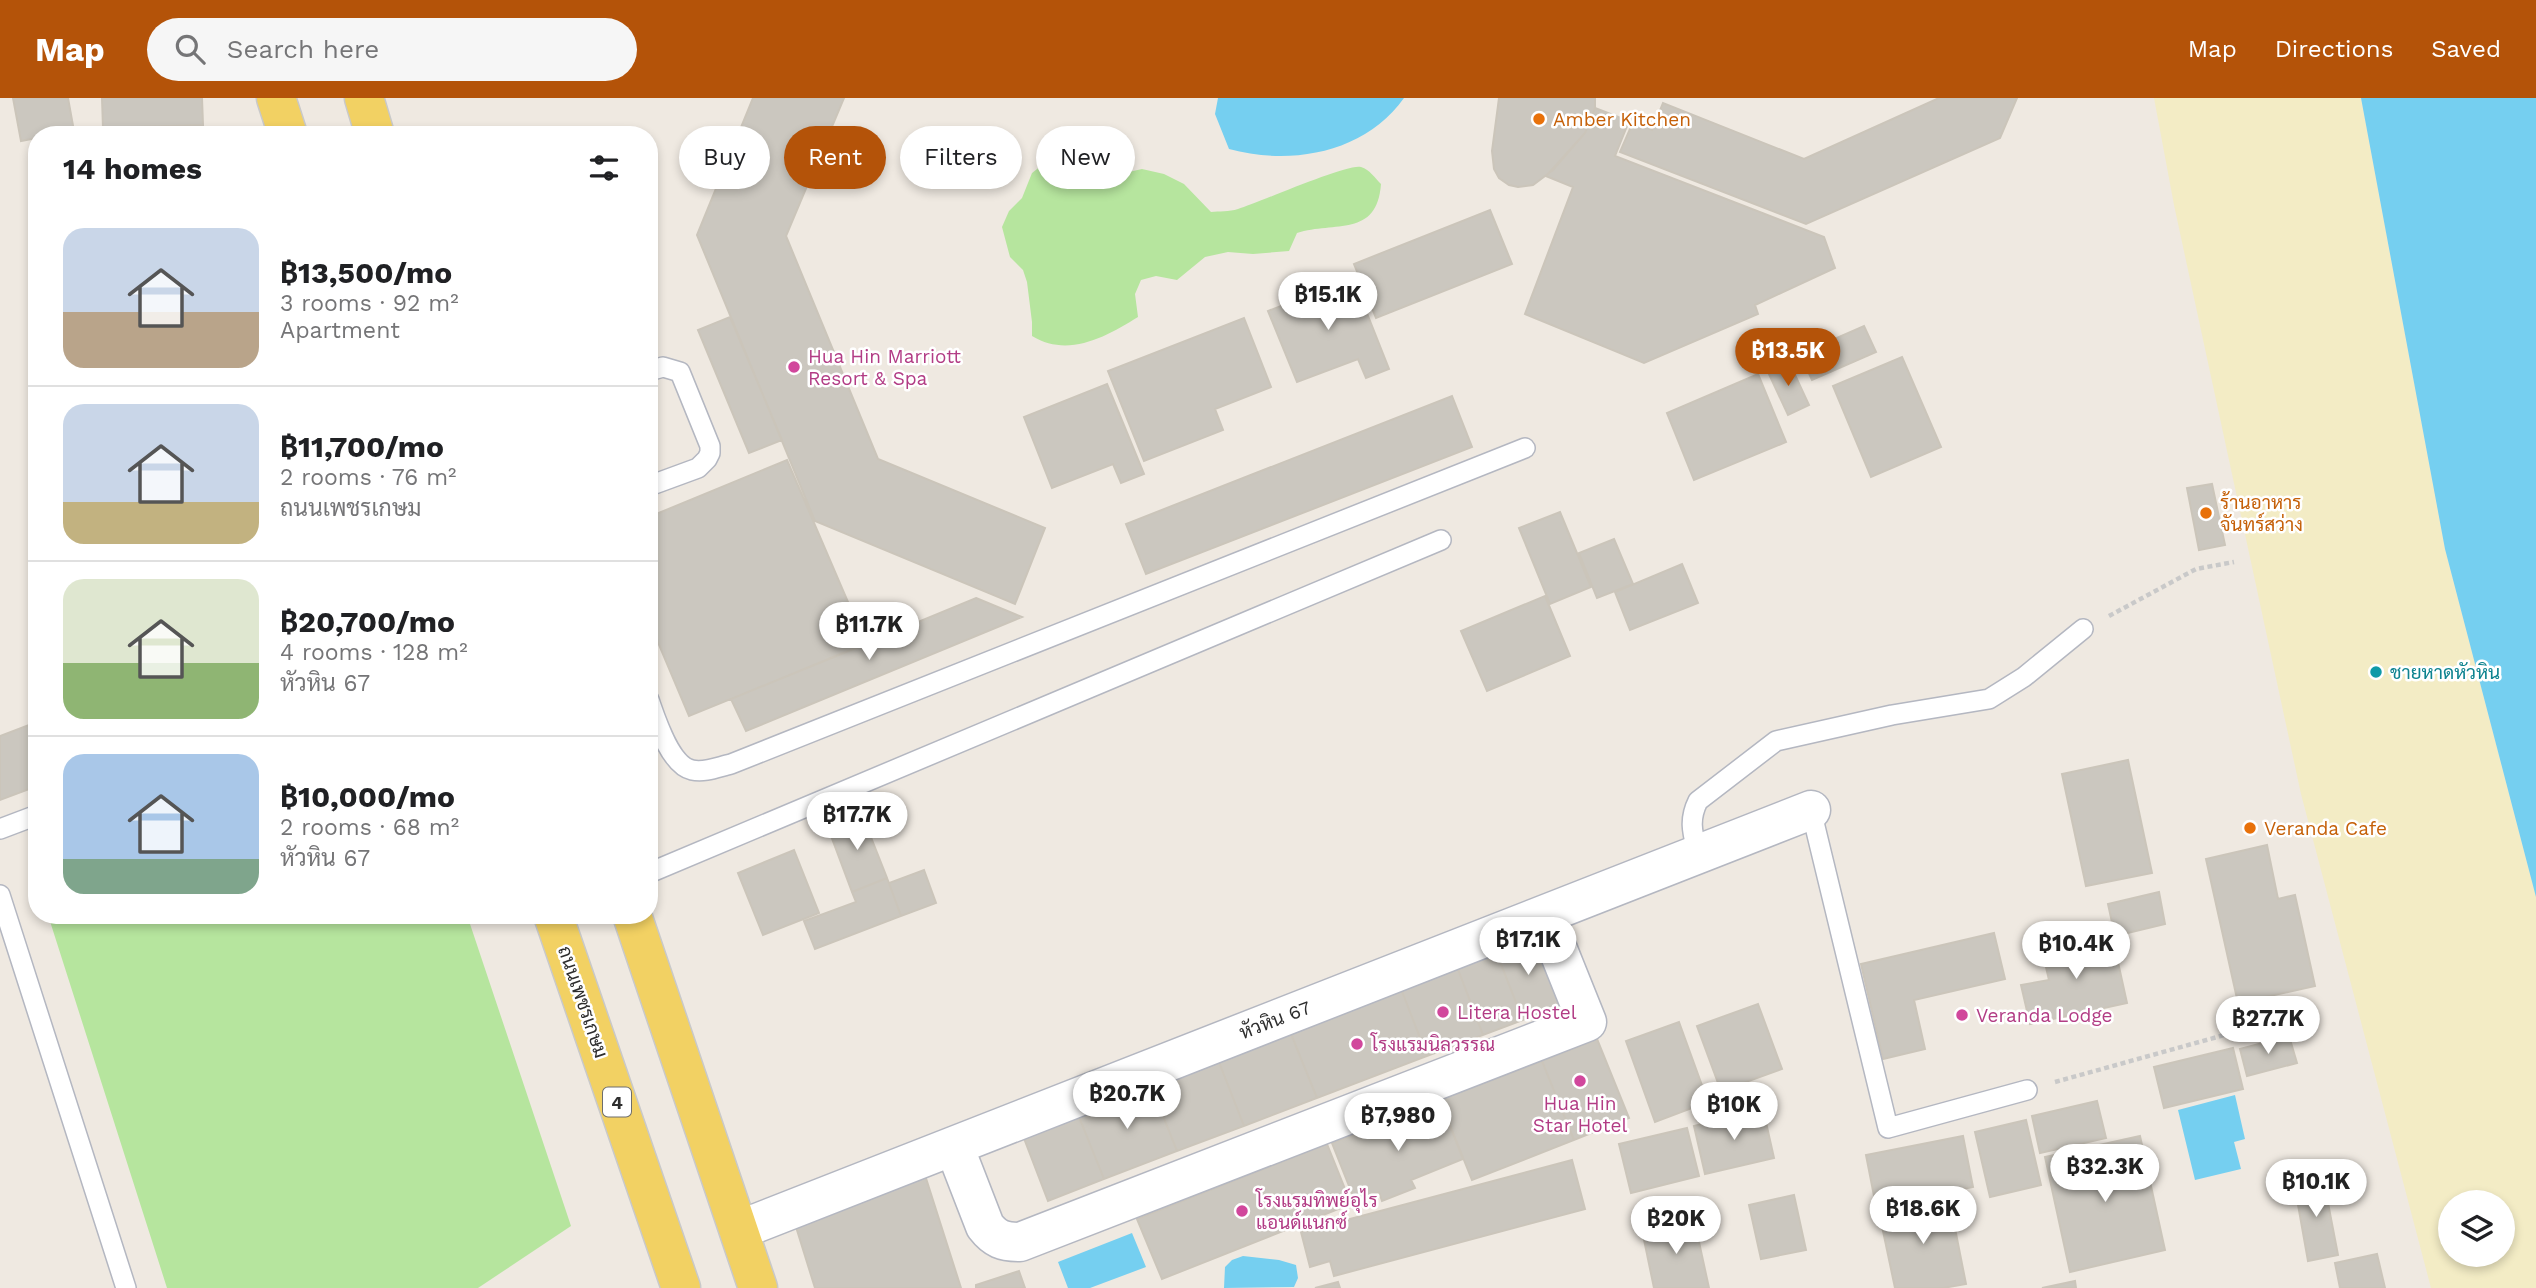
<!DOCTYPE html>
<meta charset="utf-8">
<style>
:root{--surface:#fff;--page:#f6f6f6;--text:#202124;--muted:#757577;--line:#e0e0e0;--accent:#b45309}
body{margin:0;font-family:"Work Sans",Sarabun,sans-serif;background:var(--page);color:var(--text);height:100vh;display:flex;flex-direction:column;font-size:26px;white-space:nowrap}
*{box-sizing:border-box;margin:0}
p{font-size:23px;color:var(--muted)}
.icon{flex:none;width:38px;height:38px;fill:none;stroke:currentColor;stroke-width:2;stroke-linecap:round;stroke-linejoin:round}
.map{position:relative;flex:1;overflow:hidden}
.drawer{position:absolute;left:28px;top:28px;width:630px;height:798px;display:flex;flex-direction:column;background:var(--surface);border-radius:28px;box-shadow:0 4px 10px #0003}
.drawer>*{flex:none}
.top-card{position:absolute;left:679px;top:28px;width:665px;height:63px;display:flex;gap:14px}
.fabs{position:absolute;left:2438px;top:1092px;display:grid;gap:14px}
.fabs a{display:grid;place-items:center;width:77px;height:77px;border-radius:50%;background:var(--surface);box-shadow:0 4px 10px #0003;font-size:35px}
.price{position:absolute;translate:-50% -60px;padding:0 16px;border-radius:24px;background:#fff;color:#222;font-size:23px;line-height:46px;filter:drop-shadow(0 2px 4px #0008)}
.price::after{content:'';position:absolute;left:50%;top:42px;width:21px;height:16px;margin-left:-10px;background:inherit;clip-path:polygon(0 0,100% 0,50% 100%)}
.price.current{background:var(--accent);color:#fff}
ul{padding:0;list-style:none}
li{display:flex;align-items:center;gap:21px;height:175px;padding:0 35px}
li+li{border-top:2px solid var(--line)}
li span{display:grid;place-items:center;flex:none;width:196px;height:140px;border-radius:21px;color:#555}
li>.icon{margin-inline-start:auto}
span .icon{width:84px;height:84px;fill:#fffc;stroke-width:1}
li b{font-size:30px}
h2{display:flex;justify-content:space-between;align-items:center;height:84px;padding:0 35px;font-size:30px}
.pill{padding:0 24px;border-radius:32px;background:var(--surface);box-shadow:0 4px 10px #0003;font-size:24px;line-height:63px}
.pill.current{background:var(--accent);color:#fff}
header{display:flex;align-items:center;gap:42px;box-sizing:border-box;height:98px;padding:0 35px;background:var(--accent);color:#fff}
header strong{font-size:33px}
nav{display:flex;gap:38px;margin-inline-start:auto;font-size:24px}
.search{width:490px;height:63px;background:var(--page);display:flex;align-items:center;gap:18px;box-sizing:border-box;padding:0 24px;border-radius:38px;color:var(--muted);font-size:26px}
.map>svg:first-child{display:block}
.green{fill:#b6e59e}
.sand{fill:#f3ecc5;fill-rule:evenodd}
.water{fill:#75cff0}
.building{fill:#cbc7bf;stroke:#cbc5ba;stroke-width:2}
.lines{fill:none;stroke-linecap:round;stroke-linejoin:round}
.service-casing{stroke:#b4b7c1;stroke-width:22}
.minor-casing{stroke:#b4b7c1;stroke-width:41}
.primary-casing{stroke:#c9c9c9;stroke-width:41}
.path{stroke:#c9c9c9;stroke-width:4.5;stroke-dasharray:5 3.5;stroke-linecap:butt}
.service{stroke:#fff;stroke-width:19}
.minor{stroke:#fff;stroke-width:38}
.primary{stroke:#f2d163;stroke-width:38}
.food-dot{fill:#e8710a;stroke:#fff;stroke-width:2.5}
.hotel-dot{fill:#d1479c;stroke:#fff;stroke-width:2.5}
.culture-dot{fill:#0f9aa8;stroke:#fff;stroke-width:2.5}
.labels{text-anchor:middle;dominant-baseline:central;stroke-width:5;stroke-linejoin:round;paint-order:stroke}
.shield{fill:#fff;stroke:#6d6d6d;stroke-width:2}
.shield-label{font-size:18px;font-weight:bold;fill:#2e2e2e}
.food-label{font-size:19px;fill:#c56008;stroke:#fff;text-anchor:start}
.hotel-label{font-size:19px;fill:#b23c85;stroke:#fff;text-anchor:start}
.culture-label{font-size:19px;fill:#0d838f;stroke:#fff;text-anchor:start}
.street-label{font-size:19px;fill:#2e2e2e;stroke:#fff}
</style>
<header>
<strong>Map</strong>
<div class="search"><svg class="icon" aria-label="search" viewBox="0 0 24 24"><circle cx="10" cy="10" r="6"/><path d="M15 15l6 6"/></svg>Search here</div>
<nav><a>Map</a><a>Directions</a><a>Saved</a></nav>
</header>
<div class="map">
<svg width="2536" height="1190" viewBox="0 0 2536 1190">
<rect width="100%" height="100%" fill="#efe9e1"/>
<path class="green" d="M1046,64L1075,67L1111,78L1142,71L1164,76L1184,86L1211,114C1219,113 1229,114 1238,111C1258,105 1348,65 1361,69C1370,72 1375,80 1381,86C1377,140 1335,123 1297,135L1289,153L1253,156L1228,154L1205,159L1177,182L1156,178L1141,182L1135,196L1138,219C1106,239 1068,260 1032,238V224L1027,184L1023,172L1010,159L1002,129L1009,113L1022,100L1032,75Z
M48,817H467L571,1128L478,1190H167Z"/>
<path class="sand" d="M2154,0H2361L2445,451L2536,799V1190H2431L2301,696L2174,107ZM2450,1104H2502V1157H2450Z"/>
<path class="water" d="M1218,0H1404C1365,55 1291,68 1229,51L1215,16Z
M2361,0H2536V799L2445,451Z
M2235,997L2245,1041L2234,1044L2241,1071L2195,1082L2178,1012Z
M1132,1135L1146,1169L1090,1190H1068L1058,1164Z
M1243,1158L1279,1162L1296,1167L1298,1180L1294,1189L1224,1190L1225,1169L1232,1162Z"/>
<path class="building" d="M13,0H68L74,33L37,37V40L21,43Z
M102,0H202L203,27L103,30Z
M753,0H844L786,138L878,361L1045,430L1015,506L815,423L697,137Z
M1499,0H1595V10L1585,35L1553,72L1533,87L1518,89L1509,87L1499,80L1494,71L1492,53Z
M1939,0H2017L2000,40L1806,126L1620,54L1633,24L1652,32L1663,5L1804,61Z
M1595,10L1629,23L1615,58L1824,139L1835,170L1755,207L1758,216L1644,265L1525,216L1573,89L1546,78L1585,35Z
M1490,112L1512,166L1376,220L1354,166Z
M1353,180L1389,271L1366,280L1358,261L1297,284L1268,213Z
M730,219L782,342L749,355L698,232Z
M1244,220L1271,289L1215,311L1223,332L1144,363L1108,273Z
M1864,228L1876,254L1812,282L1800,256Z
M1902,259L1941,349L1871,379L1833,288Z
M1789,264L1809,307L1788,317L1768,274Z
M1758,276L1786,344L1694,382L1667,315Z
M1107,286L1144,376L1121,385L1113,366L1052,390L1024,319Z
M1452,298L1472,349L1146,476L1126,426Z
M787,362L866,546L689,618L649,523V419Z
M2212,386L2225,447L2199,452L2187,390Z
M1560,414L1591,489L1550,506L1519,430Z
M1614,441L1633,486L1597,500L1579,455Z
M1682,466L1698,505L1630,532L1615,494Z
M1545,498L1570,558L1487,593L1461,533Z
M976,500L1022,519L746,633L731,601Z
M37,624V688L0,702V638Z
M2128,662L2152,775L2086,788L2062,676Z
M861,714L887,780L852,794L827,727Z
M2267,747L2278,801L2295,797L2315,888L2238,905L2206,761Z
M794,752L819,815L763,837L738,775Z
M924,772L936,805L901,818L889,785Z
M887,780L901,818L815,851L804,823L856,804L852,794Z
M2159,794L2165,826L2115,838L2108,806Z
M1994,835L2005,881L1914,902L1925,951L1883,961L1861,866Z
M1533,836L1560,907L1523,922L1495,851Z
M2112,837L2127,905L2030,926L2021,887L2049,882L2042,852Z
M1495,851L1523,922L1483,937L1456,866Z
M1456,866L1483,937L1427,958L1400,888Z
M1400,888L1427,958L1317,1000L1289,931Z
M1758,906L1782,971L1721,993L1697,928Z
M1679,924L1708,1004L1655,1024L1626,943Z
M1289,931L1317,1000L1244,1028L1217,959Z
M2289,938L2297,965L2247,978L2240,951Z
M1597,941L1629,1020L1574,1042L1542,963Z
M2233,950L2243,991L2164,1010L2154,969Z
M1217,959L1244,1028L1177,1053L1150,985Z
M1542,963L1574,1042L1472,1082L1440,1002Z
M1150,985L1177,1053L1104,1081L1077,1014Z
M1440,1003L1463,1061L1411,1082L1415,1090L1382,1103L1379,1094L1355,1103L1332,1045Z
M2097,1003L2106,1040L2040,1055L2032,1018Z
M1763,1011L1774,1060L1705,1076L1694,1028Z
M1077,1014L1104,1081L1048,1103L1022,1035Z
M2026,1022L2041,1087L1990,1099L1975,1034Z
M1687,1030L1699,1078L1631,1095L1619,1046Z
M1963,1038L1973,1089L1876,1108L1866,1057Z
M2140,1038L2165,1152L2070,1174L2045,1059Z
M1327,1046L1351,1106L1162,1181L1137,1121Z
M1572,1062L1585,1111L1334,1178L1330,1163L1310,1169L1301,1134Z
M924,1074L961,1190H815L792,1116Z
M2323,1079L2338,1157L2308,1163L2294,1084Z
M1794,1097L1806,1152L1761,1161L1749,1107Z
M1949,1100L1966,1186L1943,1190H1895L1879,1114Z
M1694,1121L1709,1190H1654L1642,1132Z
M2377,1156L2385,1190H2340L2335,1165Z
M1019,1173L1025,1190H976V1187Z
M2075,1183L2076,1190H2042Z
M1338,1184L1340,1190H1315Z"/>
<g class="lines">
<defs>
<path id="service" d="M649,273L663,269L680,274L710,348V355L707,361L698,370L649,388
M649,602C656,622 670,667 692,672C705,675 718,669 731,666L1525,350
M1811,712L1888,1030L2027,992
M0,731L37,717
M1698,757C1693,736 1688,723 1698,703L1776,643L1892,617L1989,601L2024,579L2083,531
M649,775L1441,442
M0,797L126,1190"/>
<path id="minor" d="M954,1048L985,1128C995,1141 1003,1144 1020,1144L1587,924L1544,817
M739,1132L1811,712"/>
<path id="primary" d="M276,0L288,37
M364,0L375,37
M553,817L681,1190
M632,817L758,1190"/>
</defs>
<use href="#service" class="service-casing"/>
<use href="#minor" class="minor-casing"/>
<use href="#primary" class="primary-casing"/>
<path class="path" d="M2109,518L2196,471L2234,464
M2055,984L2300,916"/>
<use href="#service" class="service"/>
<use href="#minor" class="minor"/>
<use href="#primary" class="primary"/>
</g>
<g class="food-dot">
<circle cx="1539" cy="21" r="7"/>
<circle cx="2206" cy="415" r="7"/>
<circle cx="2250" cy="730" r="7"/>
</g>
<g class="hotel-dot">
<circle cx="794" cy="269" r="7"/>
<circle cx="1443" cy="914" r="7"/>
<circle cx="1962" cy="917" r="7"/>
<circle cx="1357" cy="946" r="7"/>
<circle cx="1580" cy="983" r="7"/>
<circle cx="1242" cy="1113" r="7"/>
</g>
<circle class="culture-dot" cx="2376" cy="574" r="7"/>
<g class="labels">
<rect class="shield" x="603" y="989.5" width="28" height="29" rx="5"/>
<g class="shield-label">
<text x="617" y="1004">4</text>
</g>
<g class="food-label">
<text x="1553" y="21">Amber Kitchen</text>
<text x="2220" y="404">ร้านอาหาร<tspan x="2220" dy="22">จันทร์สว่าง</tspan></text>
<text x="2264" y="730">Veranda Cafe</text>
</g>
<g class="hotel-label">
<text x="808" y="258">Hua Hin Marriott<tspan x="808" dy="22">Resort &amp; Spa</tspan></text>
<text x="1457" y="914">Litera Hostel</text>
<text x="1976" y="917">Veranda Lodge</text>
<text x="1371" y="946">โรงแรมนิลวรรณ</text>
<text x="1580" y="1005" text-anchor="middle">Hua Hin<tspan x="1580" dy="22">Star Hotel</tspan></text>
<text x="1256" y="1102">โรงแรมทิพย์อุไร<tspan x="1256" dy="22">แอนด์แนกซ์</tspan></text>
</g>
<g class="culture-label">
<text x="2390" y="574">ชายหาดหัวหิน</text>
</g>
<g class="street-label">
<text transform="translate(583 904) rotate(71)">ถนนเพชรเกษม</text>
<text transform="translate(1275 922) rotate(-21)">หัวหิน 67</text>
</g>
</g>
</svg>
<div class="fabs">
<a><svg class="icon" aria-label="layers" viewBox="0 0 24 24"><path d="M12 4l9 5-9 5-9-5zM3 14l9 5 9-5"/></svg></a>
</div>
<b class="price" style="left:1328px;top:234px">฿15.1K</b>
<b class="price current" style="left:1788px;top:290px">฿13.5K</b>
<b class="price" style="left:869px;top:564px">฿11.7K</b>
<b class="price" style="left:857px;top:754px">฿17.7K</b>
<b class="price" style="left:1528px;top:879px">฿17.1K</b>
<b class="price" style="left:2076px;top:883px">฿10.4K</b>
<b class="price" style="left:2268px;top:958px">฿27.7K</b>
<b class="price" style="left:1127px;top:1033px">฿20.7K</b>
<b class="price" style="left:1734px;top:1044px">฿10K</b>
<b class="price" style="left:1398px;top:1055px">฿7,980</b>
<b class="price" style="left:2105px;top:1106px">฿32.3K</b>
<b class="price" style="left:2316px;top:1121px">฿10.1K</b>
<b class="price" style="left:1923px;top:1148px">฿18.6K</b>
<b class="price" style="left:1676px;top:1158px">฿20K</b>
<div class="top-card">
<a class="pill">Buy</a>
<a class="pill current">Rent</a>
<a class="pill">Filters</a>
<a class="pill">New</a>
</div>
<section class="drawer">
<h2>14 homes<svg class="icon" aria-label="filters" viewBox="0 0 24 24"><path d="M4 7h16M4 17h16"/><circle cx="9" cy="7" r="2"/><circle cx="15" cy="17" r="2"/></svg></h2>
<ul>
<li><span style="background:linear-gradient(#c9d6e8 60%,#b9a48a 0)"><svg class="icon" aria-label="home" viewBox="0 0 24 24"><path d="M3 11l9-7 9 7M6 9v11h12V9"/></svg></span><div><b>฿13,500/mo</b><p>3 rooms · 92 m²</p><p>Apartment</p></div></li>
<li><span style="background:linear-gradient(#c9d6e8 70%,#c2b280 0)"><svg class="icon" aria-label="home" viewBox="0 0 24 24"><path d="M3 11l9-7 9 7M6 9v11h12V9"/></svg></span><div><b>฿11,700/mo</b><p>2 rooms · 76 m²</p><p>ถนนเพชรเกษม</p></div></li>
<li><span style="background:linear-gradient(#dfe7d0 60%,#8fb573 0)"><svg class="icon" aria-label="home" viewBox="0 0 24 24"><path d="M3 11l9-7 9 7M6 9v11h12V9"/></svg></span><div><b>฿20,700/mo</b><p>4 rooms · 128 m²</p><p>หัวหิน 67</p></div></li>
<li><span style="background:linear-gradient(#a9c7e8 75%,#7fa58c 0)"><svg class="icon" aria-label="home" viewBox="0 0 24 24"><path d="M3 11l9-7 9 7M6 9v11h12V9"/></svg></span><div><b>฿10,000/mo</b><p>2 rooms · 68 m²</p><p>หัวหิน 67</p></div></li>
</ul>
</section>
</div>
